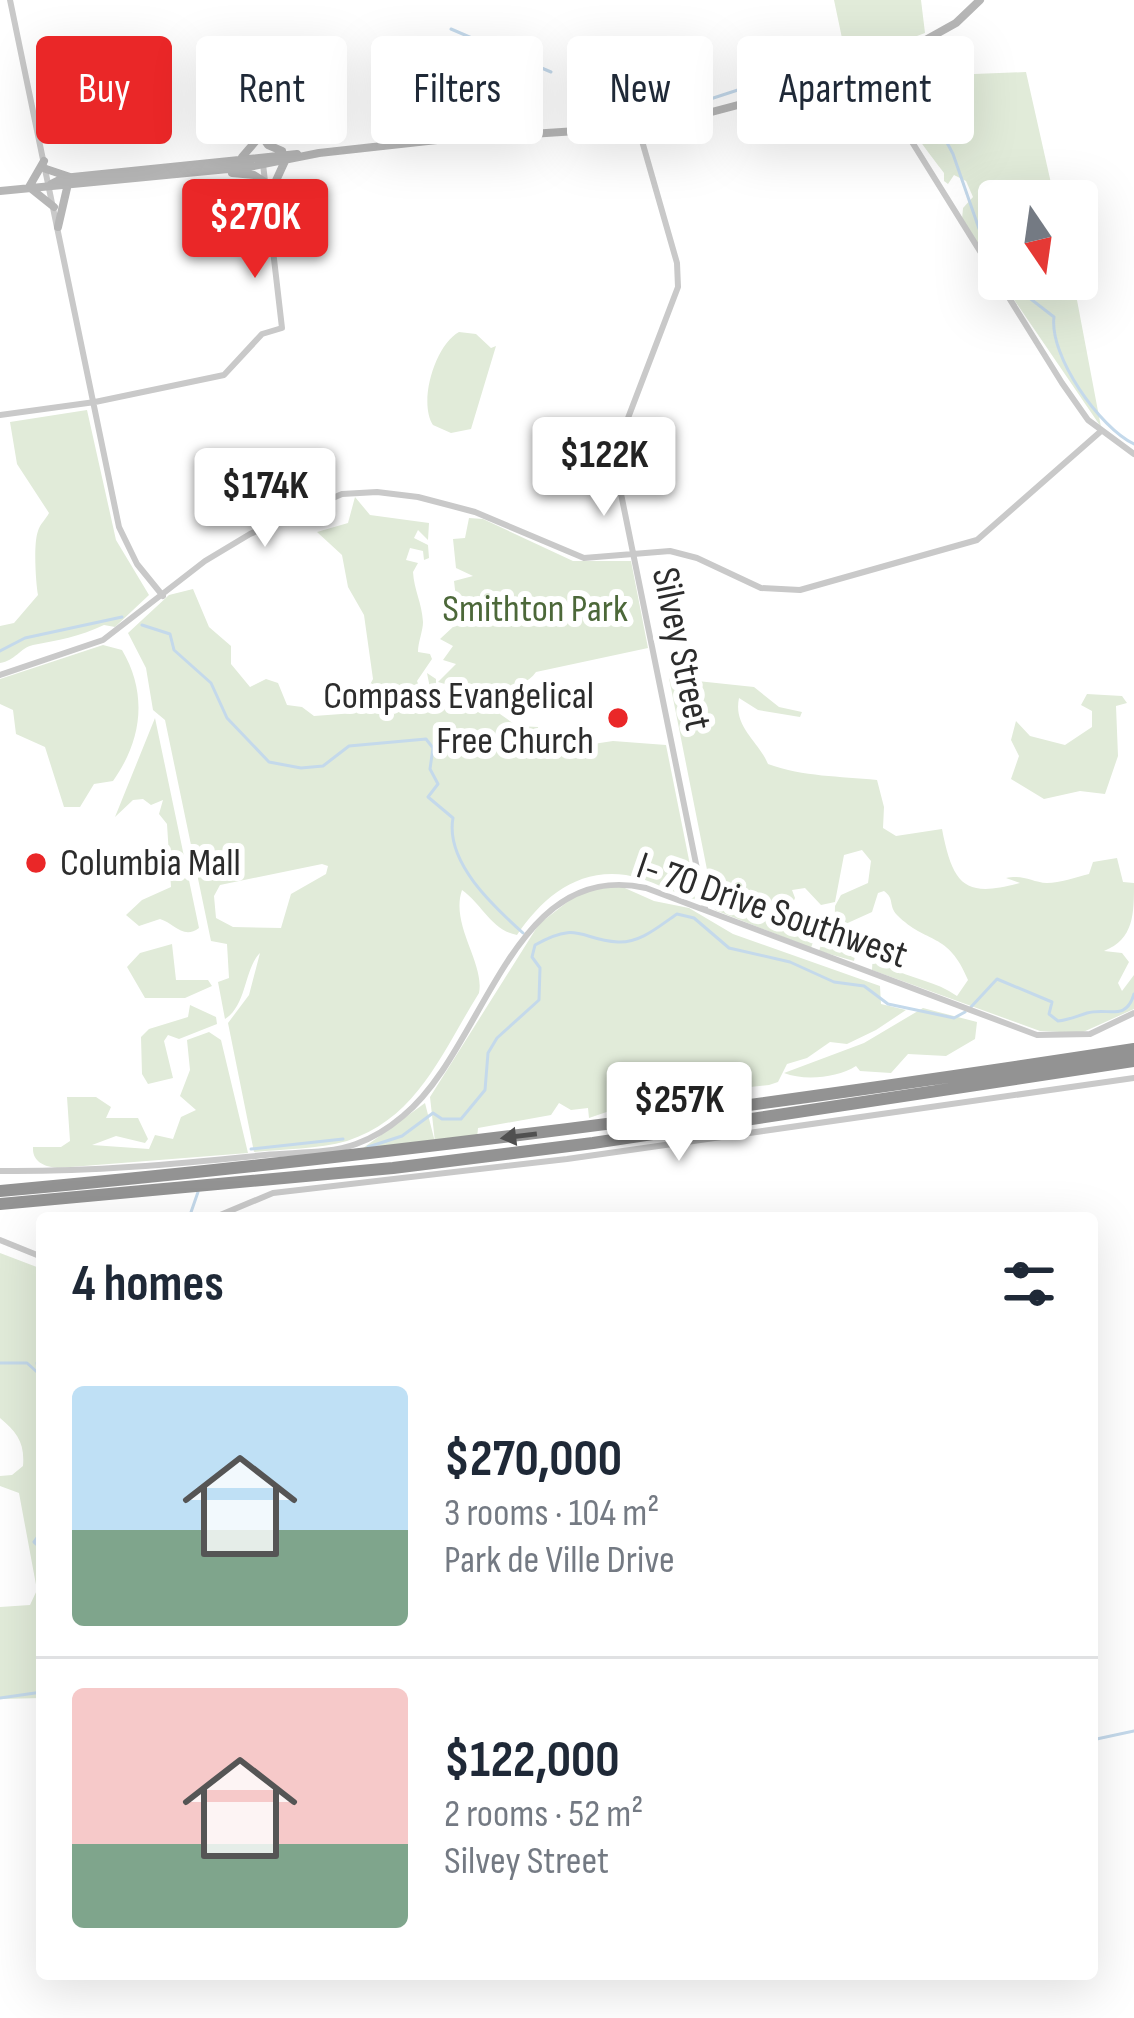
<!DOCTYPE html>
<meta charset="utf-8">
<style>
:root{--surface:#fff;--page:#f6f6f7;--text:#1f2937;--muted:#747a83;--line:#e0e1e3;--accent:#ea2728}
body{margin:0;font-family:"Sofia Sans Condensed",sans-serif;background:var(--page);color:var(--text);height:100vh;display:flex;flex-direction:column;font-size:45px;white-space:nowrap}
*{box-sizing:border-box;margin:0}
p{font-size:39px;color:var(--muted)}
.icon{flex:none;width:66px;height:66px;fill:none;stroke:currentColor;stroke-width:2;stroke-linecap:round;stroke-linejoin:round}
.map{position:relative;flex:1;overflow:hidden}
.side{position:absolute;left:36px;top:1212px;width:1062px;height:768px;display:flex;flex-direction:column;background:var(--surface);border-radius:12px;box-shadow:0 12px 48px #0002}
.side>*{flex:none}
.banner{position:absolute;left:36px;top:36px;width:1062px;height:108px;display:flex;gap:24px}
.needle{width:78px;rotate:167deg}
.tools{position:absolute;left:978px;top:180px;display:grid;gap:24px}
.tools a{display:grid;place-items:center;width:120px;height:120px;border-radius:12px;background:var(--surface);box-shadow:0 12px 48px #0002;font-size:60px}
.price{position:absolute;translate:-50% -102px;padding:0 27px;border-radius:12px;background:#fff;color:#222;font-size:39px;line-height:78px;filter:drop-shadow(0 3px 6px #0008)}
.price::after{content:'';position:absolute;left:50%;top:72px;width:36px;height:27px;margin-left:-18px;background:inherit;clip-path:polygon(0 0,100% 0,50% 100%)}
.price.active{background:var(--accent);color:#fff}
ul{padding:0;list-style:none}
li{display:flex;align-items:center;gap:36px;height:300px;padding:0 36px}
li+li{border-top:3px solid var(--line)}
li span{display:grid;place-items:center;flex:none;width:336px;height:240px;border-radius:12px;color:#555}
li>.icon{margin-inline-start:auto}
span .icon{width:144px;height:144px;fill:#fffc;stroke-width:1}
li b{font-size:51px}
h2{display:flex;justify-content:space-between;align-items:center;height:144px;padding:0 36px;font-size:51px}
.chip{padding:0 42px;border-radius:12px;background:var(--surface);box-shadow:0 12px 48px #0002;font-size:42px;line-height:108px}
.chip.active{background:var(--accent);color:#fff}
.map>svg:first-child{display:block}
.green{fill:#e1ebd9;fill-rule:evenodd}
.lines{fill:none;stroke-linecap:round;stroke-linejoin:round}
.stream{stroke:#c4d9eb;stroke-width:3}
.tertiary{stroke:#c9c9c9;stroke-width:6}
.secondary{stroke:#b6b6b6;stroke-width:8}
.motorway{stroke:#939393;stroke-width:12}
.oneway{fill:#505050}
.poi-dot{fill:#ea2728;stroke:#fff;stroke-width:4.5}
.labels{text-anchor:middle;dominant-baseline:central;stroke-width:12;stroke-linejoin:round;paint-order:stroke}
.park-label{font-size:39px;fill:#4c6839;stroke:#fff}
.street-label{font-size:39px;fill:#2c2c2c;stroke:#fff}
.poi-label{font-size:39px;fill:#2c2c2c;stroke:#fff;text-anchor:end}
</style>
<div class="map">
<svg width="1134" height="2018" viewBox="0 0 1134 2018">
<rect width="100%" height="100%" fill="#fff"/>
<path class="green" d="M834,0H921L925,33L847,62Z
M1026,72L1055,201H999V278L962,220L963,208L973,197L966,181L954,175L948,184L944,181V173C926,148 877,96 924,76Z
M1000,279H1073L1101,427Z
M459,332L476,334L491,348L496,346L471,429L451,433L433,425C418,402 435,345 459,332Z
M87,410L116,540L149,595L115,627L104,625C79,637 58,640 33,645C20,648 15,661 0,663V626L14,623L38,595C36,585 33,544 38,531C40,524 46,519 49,513L17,464L10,422Z
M355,497L370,515L429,523L428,540L418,530L414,538L428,545L429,558L424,560L423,551L410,548L406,560L418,563L413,572C414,590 422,603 423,622C423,631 418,642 418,652L430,654L432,659L417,681L421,691L430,688L427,673L436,679V693L452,686L438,682L456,664L443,660L453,646L440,639L454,626L442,620L458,615L454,581L473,576L456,568L453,539L465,538L469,518L483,519L573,561H631L648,648L536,672C524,689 499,687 500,714L517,726L538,727L540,752L613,741L666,745L697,900C673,893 650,879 626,875C577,868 542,898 517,935C491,930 482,904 462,890C450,925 485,963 479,993C442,1052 418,1118 347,1141C318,1149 284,1149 254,1152L228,1023L249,995L260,953C244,969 247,1005 225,1019L218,982L229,978L227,944L211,941L165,720L153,710L146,668L128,633L169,595L193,589L209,627L231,646V664L250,687L266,679L278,683L287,705L302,707L314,716L355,713L373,679L364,615L348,587L342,555L317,532L348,523ZM322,864L328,866L326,874L291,894L281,928L233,927L216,918L214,896L220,885Z
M103,645L122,650C148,694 142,740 113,781L94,784L80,807H64L45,747L16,734L13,710L0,704V679Z
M669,678L754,687L779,707L802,712L800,717L758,710L739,698C733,727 758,740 768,764C804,777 839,776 877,780L884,807L883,828L896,836L942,829C953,886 965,898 1020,883L1006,878C1023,874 1032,882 1047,883C1060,883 1076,877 1089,874L1093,862L1117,858L1123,882L1134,883C1134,914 1134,939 1104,951L1122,953L1129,962L1118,983L1122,991L1134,975V1009L1081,1033L1040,1031L872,970L873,951L885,944L894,955L888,967C912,979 936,981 957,996L968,980C948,931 927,945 897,915C888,905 895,899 884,891L878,893L872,912L841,926L837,949L855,956L854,961L819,951L821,945L834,946L835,906L841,895L868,883L871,861L862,850L844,855L835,902L821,905L805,888L792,890L795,898L787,917L793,931L813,942L811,948L715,910Z
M1087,694L1122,696L1127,703L1116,706L1118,756L1105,794L1080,791L1044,799L1011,779L1019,756L1011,740L1016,721L1030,736L1065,745L1092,727V711L1081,705Z
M155,718L199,928C183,940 174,923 160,919L139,926L126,915L142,900L171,887L167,824L159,814L163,800L151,805L143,799L133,800L115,817Z
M618,885L654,901L689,908L733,934L880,986L881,1004L906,1010L876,1030L847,1044L830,1042L807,1058L787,1064L778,1082L769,1085L704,1092L684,1086L676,1098L630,1104L589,1118L588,1108L571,1110L559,1103L551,1115L478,1128L477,1139L359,1151L425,1103L435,1142L430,1097L539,924L579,893Z
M172,944L176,980H208L212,986L185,998H145L127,967L140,953Z
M190,1005L216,1017L217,1024L179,1039L168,1035L164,1041L173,1078L148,1084L142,1074L141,1037L149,1029L188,1017Z
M923,1008L977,1022L975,1039L946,1056L908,1054L891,1073L860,1071L856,1066C837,1078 804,1081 784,1073L864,1043Z
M209,1032L221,1040L248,1153L58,1168C46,1167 32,1163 33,1147H61L70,1141L67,1097H96L111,1107L106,1118H138L148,1139L145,1143L116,1136L92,1145L149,1149L155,1135L173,1139L181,1117L196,1110L180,1096L190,1070L187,1040Z
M0,1253L42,1269V1698L0,1699V1607L30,1605L37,1590L19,1493L0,1486V1476L12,1475L23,1466C25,1443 17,1432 0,1418Z"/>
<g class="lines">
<path class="stream" d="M451,29L551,72
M876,42L887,38
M571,78L628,106L695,104L744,88
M762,82L857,49
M916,84L953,154L984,243L999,269
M1005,279L1054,317C1049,356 1100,428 1134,444
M142,625L170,634L174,650L211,683L227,718L269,762L301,768L323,766L349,746L426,739L433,748L430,769L438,784L428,797L453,818C445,862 493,906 523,933
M0,651L25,638L122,617
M971,1007L997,979L1052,1002L1049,1014L1058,1021C1069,1020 1077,1016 1087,1013C1108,1007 1126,1022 1134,994
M368,1147L402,1136L433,1113L442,1119H461L485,1090L488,1053L497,1038L539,1000L540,968L532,957L535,945C579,920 580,940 618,942C641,943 659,926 677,914L694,918L729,948L790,962L834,982L864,986L888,1004L954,1018L965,1012
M251,1149L343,1139
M189,1218L198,1192
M42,1354L37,1363L42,1388
M0,1363H27L37,1372
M42,1503V1516
M42,1531L34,1542L42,1549
M0,1698L42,1692
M1092,1740L1134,1731"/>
<path class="tertiary" d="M10,0L119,527L137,564L163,596
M870,61L889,105L1062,383L1088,420L1134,454
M638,127L677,263L678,287L620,439L617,474L705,908
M0,415L95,402L224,375L262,334L282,328L263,164
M0,675L103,640L205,561L250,534L342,494L377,492L418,497L475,512L584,558L670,551L697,558L761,588L800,590L977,540L1100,432
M0,1171C89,1172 177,1164 265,1155C294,1152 329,1154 356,1144C373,1138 390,1127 403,1116C486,1048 511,858 646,888L1037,1035L1090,1034L1134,1013
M213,1218L273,1193L567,1159L1134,1078
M0,1240L42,1257"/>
<path class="secondary" d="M242,157L261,135L268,145L282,151
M44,161L29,187L54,207
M46,169L70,177
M232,173L254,175L265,182
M51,184L63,178L297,154
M0,191L249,167L319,153L437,140L638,127L685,119L757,100L922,42L956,23L980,0
M268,198L285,161
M58,227L67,188"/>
<path class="motorway" d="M0,1191C380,1157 757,1107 1134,1049
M0,1204L393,1168L593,1143L1134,1061"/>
</g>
<defs><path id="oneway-solid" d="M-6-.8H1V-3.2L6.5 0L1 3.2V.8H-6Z" transform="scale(3)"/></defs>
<use class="oneway" href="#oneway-solid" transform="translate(519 1136) rotate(173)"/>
<g class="poi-dot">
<circle cx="618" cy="718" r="12"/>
<circle cx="36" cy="863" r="12"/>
</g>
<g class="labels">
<g class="park-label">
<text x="535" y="609">Smithton Park</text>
</g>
<g class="street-label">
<text transform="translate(681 649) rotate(78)">Silvey Street</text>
<text transform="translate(772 911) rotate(19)">I- 70 Drive Southwest</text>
</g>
<g class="poi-label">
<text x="594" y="696">Compass Evangelical<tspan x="594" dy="45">Free Church</tspan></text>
<text x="60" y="863" text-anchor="start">Columbia Mall</text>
</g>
</g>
</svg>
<div class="tools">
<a><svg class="needle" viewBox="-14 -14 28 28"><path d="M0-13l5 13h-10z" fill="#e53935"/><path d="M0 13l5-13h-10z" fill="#747a83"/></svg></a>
</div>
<b class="price active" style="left:255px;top:281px">$270K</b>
<b class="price" style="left:604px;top:519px">$122K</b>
<b class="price" style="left:265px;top:550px">$174K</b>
<b class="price" style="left:679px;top:1164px">$257K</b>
<div class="banner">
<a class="chip active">Buy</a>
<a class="chip">Rent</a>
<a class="chip">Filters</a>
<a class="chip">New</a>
<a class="chip">Apartment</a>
</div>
<section class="side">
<h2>4 homes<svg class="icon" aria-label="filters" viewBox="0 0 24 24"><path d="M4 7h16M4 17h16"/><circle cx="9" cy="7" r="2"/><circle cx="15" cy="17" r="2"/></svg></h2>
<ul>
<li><span style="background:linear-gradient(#bfe0f5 60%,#7fa58c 0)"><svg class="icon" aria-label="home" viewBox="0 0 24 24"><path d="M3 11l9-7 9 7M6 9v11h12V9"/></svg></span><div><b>$270,000</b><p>3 rooms · 104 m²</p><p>Park de Ville Drive</p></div></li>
<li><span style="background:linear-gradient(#f6c9c9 65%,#7fa58c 0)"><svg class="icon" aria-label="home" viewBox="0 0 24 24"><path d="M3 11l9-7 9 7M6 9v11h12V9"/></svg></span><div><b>$122,000</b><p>2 rooms · 52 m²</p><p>Silvey Street</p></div></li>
</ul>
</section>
</div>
